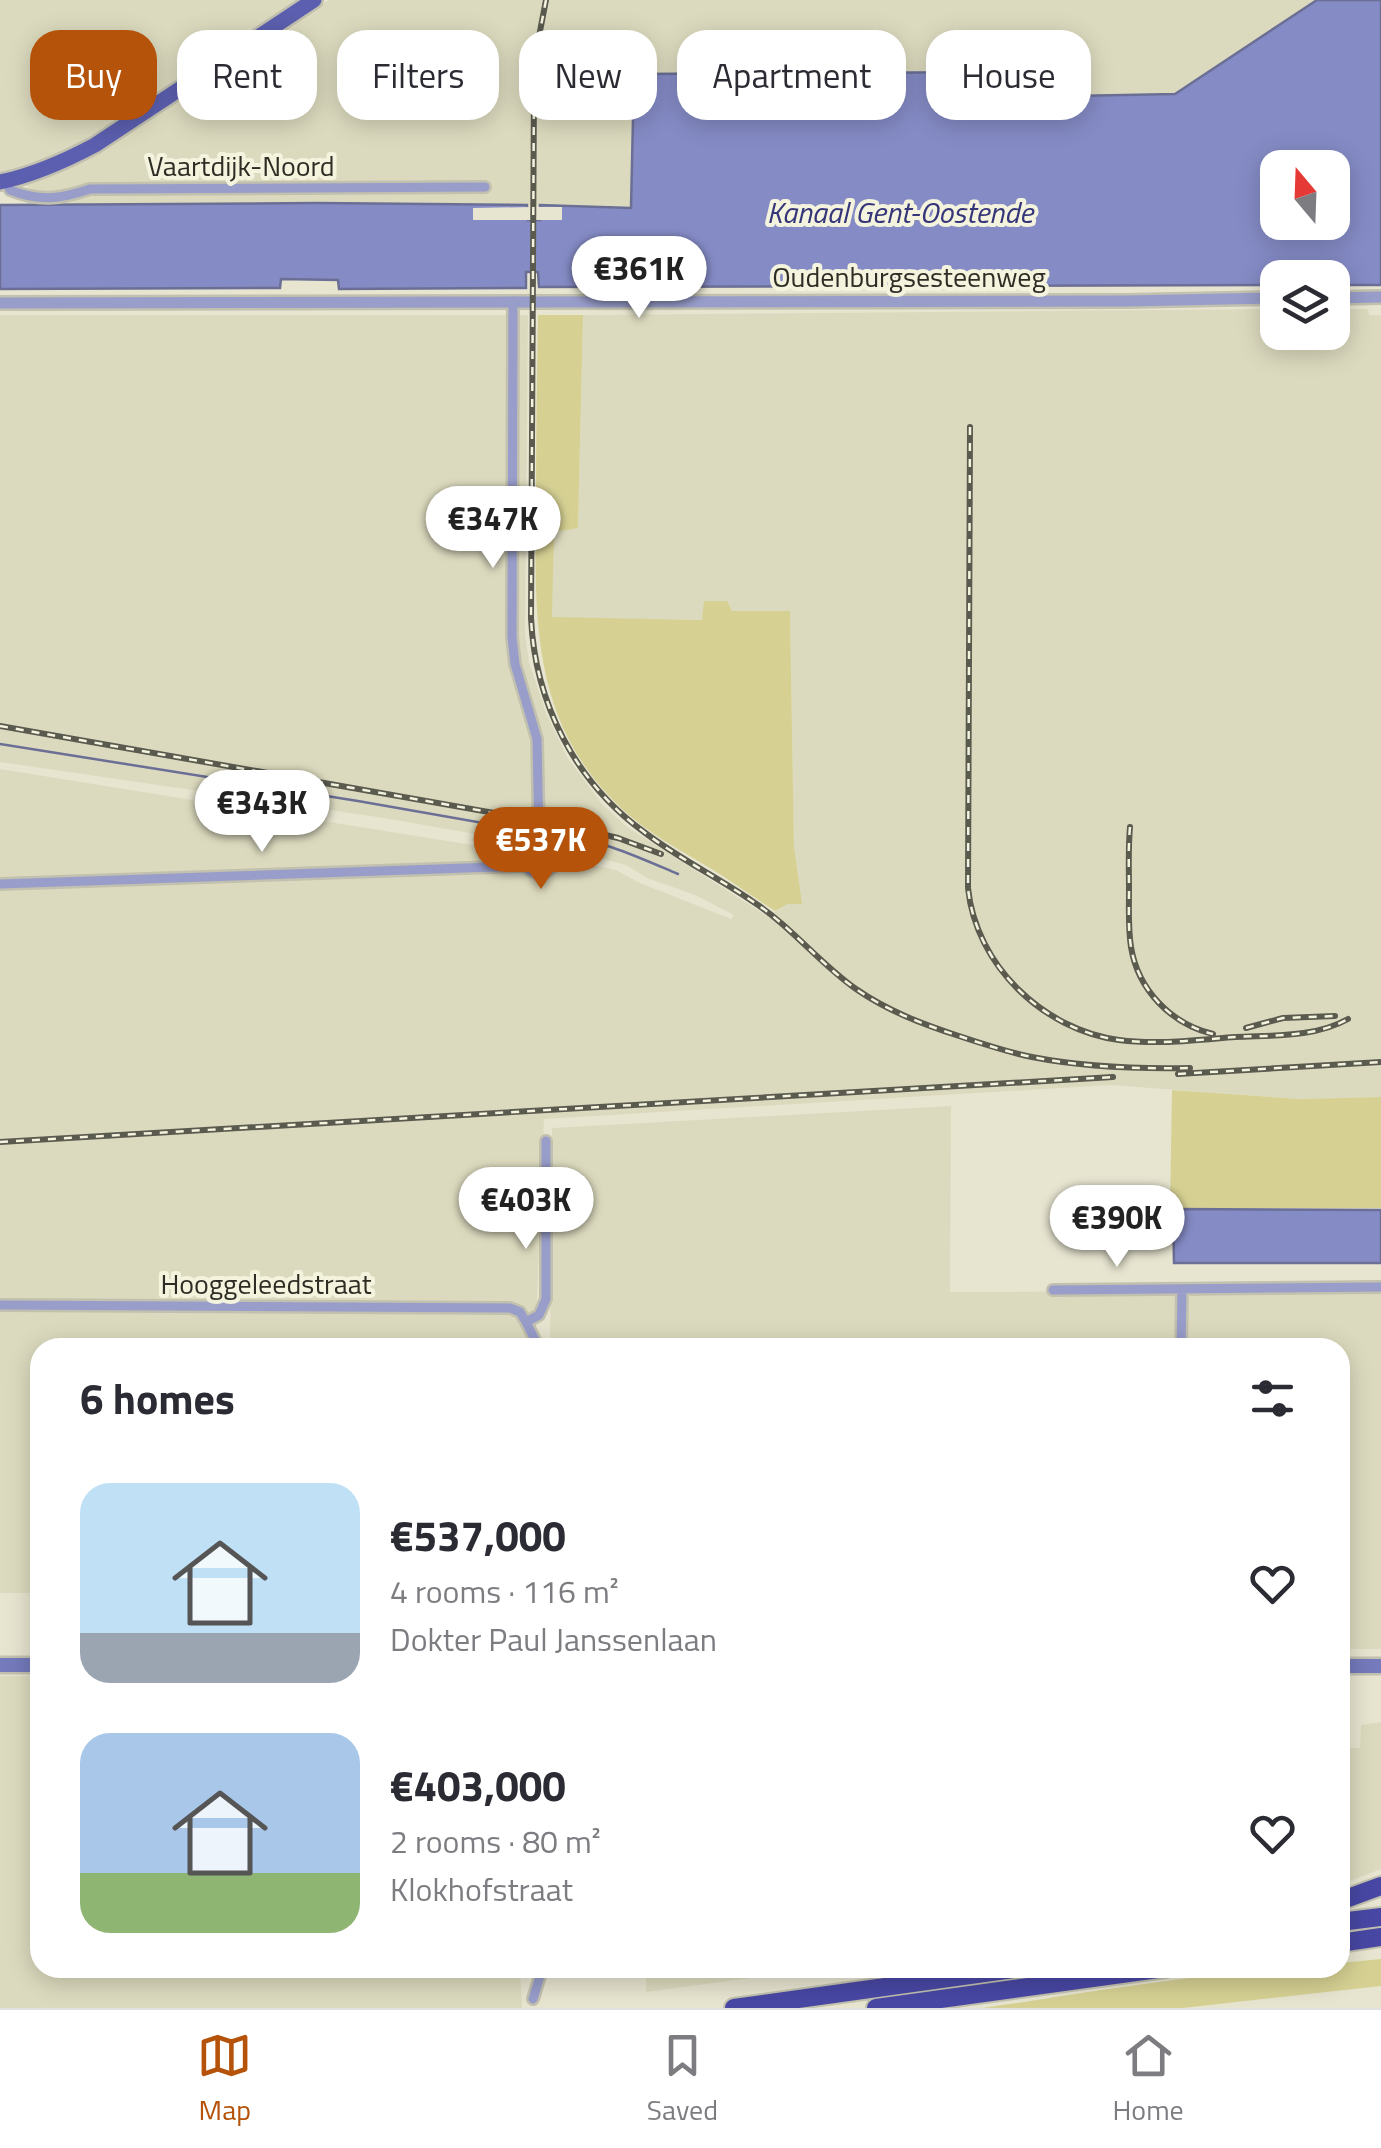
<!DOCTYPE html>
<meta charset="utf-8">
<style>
:root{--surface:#fff;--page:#f7f7f7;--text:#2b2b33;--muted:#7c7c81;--line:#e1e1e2;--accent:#b45309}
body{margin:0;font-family:"Titillium Web",sans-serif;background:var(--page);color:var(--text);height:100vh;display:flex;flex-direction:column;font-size:38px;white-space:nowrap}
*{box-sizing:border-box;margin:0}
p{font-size:32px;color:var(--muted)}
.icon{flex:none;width:55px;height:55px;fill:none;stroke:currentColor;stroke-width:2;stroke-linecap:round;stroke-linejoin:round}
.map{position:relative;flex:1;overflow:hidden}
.panel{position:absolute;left:30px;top:1338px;width:1320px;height:640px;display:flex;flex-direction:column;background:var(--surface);border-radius:30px;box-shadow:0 5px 25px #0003}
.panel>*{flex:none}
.top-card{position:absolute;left:30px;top:30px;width:1322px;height:90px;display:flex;gap:20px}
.needle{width:65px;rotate:341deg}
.buttons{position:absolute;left:1260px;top:150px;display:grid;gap:20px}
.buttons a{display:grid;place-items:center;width:90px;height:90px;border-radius:20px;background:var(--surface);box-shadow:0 5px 25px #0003;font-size:50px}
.price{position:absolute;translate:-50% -85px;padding:0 22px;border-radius:35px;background:#fff;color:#222;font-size:32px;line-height:65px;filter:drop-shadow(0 2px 5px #0008)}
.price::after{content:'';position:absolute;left:50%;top:60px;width:30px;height:22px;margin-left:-15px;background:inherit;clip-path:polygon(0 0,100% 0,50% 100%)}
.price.active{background:var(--accent);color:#fff}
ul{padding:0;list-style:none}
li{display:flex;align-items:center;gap:30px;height:250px;padding:0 50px}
li span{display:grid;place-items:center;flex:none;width:280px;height:200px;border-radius:30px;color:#555}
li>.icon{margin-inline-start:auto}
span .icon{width:120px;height:120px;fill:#fffc;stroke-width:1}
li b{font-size:42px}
h2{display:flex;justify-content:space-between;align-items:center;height:120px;padding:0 50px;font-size:42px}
.tag{padding:0 35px;border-radius:30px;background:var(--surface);box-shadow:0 5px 25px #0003;font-size:35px;line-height:90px}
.tag.active{background:var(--accent);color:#fff}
.tab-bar{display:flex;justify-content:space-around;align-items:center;height:140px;border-top:2px solid var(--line);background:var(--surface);font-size:28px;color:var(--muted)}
.tab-bar a{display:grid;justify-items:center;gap:5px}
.tab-bar .active{color:var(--accent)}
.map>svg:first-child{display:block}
.built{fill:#dcdabe}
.green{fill:#d6d193}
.water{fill:#858bc5;stroke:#6b6f95;stroke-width:2.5;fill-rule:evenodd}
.pier{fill:#e7e5d0}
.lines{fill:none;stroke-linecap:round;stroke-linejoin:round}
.stream{stroke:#6b6f95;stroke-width:2.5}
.minor-casing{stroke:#c2c0ae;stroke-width:14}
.tertiary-casing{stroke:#c2c0ae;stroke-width:16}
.secondary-casing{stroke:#c2c0ae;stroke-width:19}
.primary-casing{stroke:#c2c0ae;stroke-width:20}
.motorway-casing{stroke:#c2c0ae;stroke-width:22}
.minor{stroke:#989dca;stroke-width:9}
.tertiary{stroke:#989dca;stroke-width:11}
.secondary{stroke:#747abb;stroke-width:14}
.primary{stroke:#5c5faf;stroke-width:15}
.motorway{stroke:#4847a4;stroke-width:18}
.rail-casing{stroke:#5b5a4f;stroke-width:6}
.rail{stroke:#f4f3dd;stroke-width:2.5;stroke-dasharray:8;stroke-linecap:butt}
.labels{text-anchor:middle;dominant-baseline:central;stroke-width:8;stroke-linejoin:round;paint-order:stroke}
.street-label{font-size:28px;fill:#2e2d25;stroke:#f4f3dd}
.water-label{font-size:30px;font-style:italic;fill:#35357a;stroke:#f4f3dd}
</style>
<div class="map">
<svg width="1381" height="2008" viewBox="0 0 1381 2008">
<rect width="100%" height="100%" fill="#e7e5d0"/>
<path class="built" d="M0,0H296L105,127L73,146L44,159L0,172Z
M329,0H1317L1176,94L1071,96L1072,64L1034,65L1032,72L635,74L632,208L472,203L30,205L27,181L154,107Z
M1277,309L1278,332H1332L1333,309H1368L1369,315H1381V1097L1300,1099L1110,1085L544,1119L535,1347L40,1348V1593H0V769L584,863L616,870L640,883L731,919L734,915L695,895L647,878L626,865L557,846L549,838L544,824H534L532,834L528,839H504L384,818L0,762V315H528L525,634L529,662L546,713L567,757L602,804L627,827L767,916L788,904L801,903L794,846L790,611H732L726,601H705L702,620L552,618L553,531L578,528L583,315Z
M951,1106L950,1292L1381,1290V1649H1340V1348H550L552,1128Z
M0,1676H40V1968H520L522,2008H0Z
M1381,1722V1869L1340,1885V1748H1360L1361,1725Z
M646,1968H825L646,1992Z"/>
<path class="green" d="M538,315H583L578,528L554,532L552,617L702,620L704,601H727L732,611H790L794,846L802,904H788L775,911C756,899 737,885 718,873C681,850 642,831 612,799C529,714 535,608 536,498C536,437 537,376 538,315Z
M1172,1090L1300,1099L1381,1097V1208H1170Z
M1381,1959V1986L1183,2008H983C1102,1991 1220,1968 1340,1968V1963Z"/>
<path class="water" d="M1317,0H1381V285H1333L1332,278H1278L1277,285L539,287L538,272H526V288L339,289L338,280L281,279L280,288L0,289V205L318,203L527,205L528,220H540V205L631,208L634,74L1032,72L1034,97H1055L1054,71L1070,70L1072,96L1175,94ZM1278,168H1332V222H1278Z
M1173,1209L1381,1210V1263H1174Z"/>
<path class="pier" d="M532,207V215H535V207H562V220H473V208Z"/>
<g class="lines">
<path class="stream" d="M0,744L358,801L523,830
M558,835C600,839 640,858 678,874"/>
<defs>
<path id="minor" d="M6,181L10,190C40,202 60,199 90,189L485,187
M513,301L512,637L515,664L537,739L539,839
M522 856a17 17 0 1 1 34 0a17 17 0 1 1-34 0Z
M0,884L525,866
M1053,1290L1381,1287
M0,1305L510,1308L520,1312L526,1322
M539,1348L526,1322L539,1315L546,1299V1141
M1181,1348L1182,1289
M533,1999L540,1976V1968"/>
<path id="tertiary" d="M1332,298L1381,297
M0,303L1127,301L1278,298"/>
<path id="secondary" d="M0,1665H40
M1340,1666H1381"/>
<path id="primary" d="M0,182C34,175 65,161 95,145L314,0"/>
<path id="motorway" d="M1340,1901L1381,1886
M1340,1922L1381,1917
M1340,1943L1381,1937
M734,2008L1021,1968
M876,2008L1165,1968"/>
</defs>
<use href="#minor" class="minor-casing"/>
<use href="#tertiary" class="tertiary-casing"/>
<use href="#secondary" class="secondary-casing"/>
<use href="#primary" class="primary-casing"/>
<use href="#motorway" class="motorway-casing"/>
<use href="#minor" class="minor"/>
<use href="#tertiary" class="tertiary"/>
<use href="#secondary" class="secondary"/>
<use href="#primary" class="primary"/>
<use href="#motorway" class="motorway"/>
<defs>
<path id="rail" d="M546,0L537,47L534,85L531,618C535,703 575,782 644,832C678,858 717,877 752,901C791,926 819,963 856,989C888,1011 922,1024 959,1036C983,1044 1007,1052 1032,1057C1083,1067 1138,1069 1190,1068
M970,427L968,888C976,966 1044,1030 1119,1040C1157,1045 1197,1040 1235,1037C1272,1035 1314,1038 1348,1019
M0,726L563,825L618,838L661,854
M1130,827C1128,849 1129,870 1129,891C1129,910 1128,928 1131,947C1138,990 1171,1024 1213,1034
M1246,1028L1283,1018L1335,1016
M1178,1074L1381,1062
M0,1142L1113,1077"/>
</defs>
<use href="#rail" class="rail-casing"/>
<use href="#rail" class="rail"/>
</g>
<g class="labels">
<g class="street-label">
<text x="241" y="165">Vaartdijk-Noord</text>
<text x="909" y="276">Oudenburgsesteenweg</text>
<text x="266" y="1283">Hooggeleedstraat</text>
</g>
<g class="water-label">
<text x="900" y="212">Kanaal Gent-Oostende</text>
</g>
</g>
</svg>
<div class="buttons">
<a><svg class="needle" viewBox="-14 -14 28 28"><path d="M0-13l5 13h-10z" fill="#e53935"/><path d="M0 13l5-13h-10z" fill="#7c7c81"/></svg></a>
<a><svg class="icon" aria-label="layers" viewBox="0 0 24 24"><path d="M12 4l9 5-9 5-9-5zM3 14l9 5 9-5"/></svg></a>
</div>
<b class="price" style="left:639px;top:321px">€361K</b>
<b class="price" style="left:493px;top:571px">€347K</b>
<b class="price" style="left:262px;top:855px">€343K</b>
<b class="price active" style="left:541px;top:892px">€537K</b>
<b class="price" style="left:526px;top:1252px">€403K</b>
<b class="price" style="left:1117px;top:1270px">€390K</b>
<div class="top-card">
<a class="tag active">Buy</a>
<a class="tag">Rent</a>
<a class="tag">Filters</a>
<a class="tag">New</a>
<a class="tag">Apartment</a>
<a class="tag">House</a>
</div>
<section class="panel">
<h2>6 homes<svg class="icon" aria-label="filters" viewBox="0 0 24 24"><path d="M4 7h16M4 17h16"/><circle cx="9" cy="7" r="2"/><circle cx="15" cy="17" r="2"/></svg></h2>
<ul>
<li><span style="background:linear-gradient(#bfe0f5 75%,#9aa5b1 0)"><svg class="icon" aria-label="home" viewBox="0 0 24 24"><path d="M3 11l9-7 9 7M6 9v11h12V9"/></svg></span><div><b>€537,000</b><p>4 rooms · 116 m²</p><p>Dokter Paul Janssenlaan</p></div><svg class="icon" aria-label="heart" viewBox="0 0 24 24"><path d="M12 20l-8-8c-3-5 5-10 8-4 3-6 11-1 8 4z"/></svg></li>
<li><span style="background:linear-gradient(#a9c7e8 70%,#8fb573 0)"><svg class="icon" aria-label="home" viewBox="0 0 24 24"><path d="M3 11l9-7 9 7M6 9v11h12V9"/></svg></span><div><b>€403,000</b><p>2 rooms · 80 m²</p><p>Klokhofstraat</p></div><svg class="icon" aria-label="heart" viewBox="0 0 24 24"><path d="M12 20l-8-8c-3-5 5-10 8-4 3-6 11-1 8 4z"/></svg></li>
</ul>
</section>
</div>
<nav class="tab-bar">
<a class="active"><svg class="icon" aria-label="map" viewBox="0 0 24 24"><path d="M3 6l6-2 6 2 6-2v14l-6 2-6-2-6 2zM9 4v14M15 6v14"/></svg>Map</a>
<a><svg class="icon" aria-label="saved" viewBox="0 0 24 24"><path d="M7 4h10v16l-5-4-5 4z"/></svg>Saved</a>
<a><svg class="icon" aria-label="home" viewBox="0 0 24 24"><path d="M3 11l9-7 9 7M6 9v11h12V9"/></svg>Home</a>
</nav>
